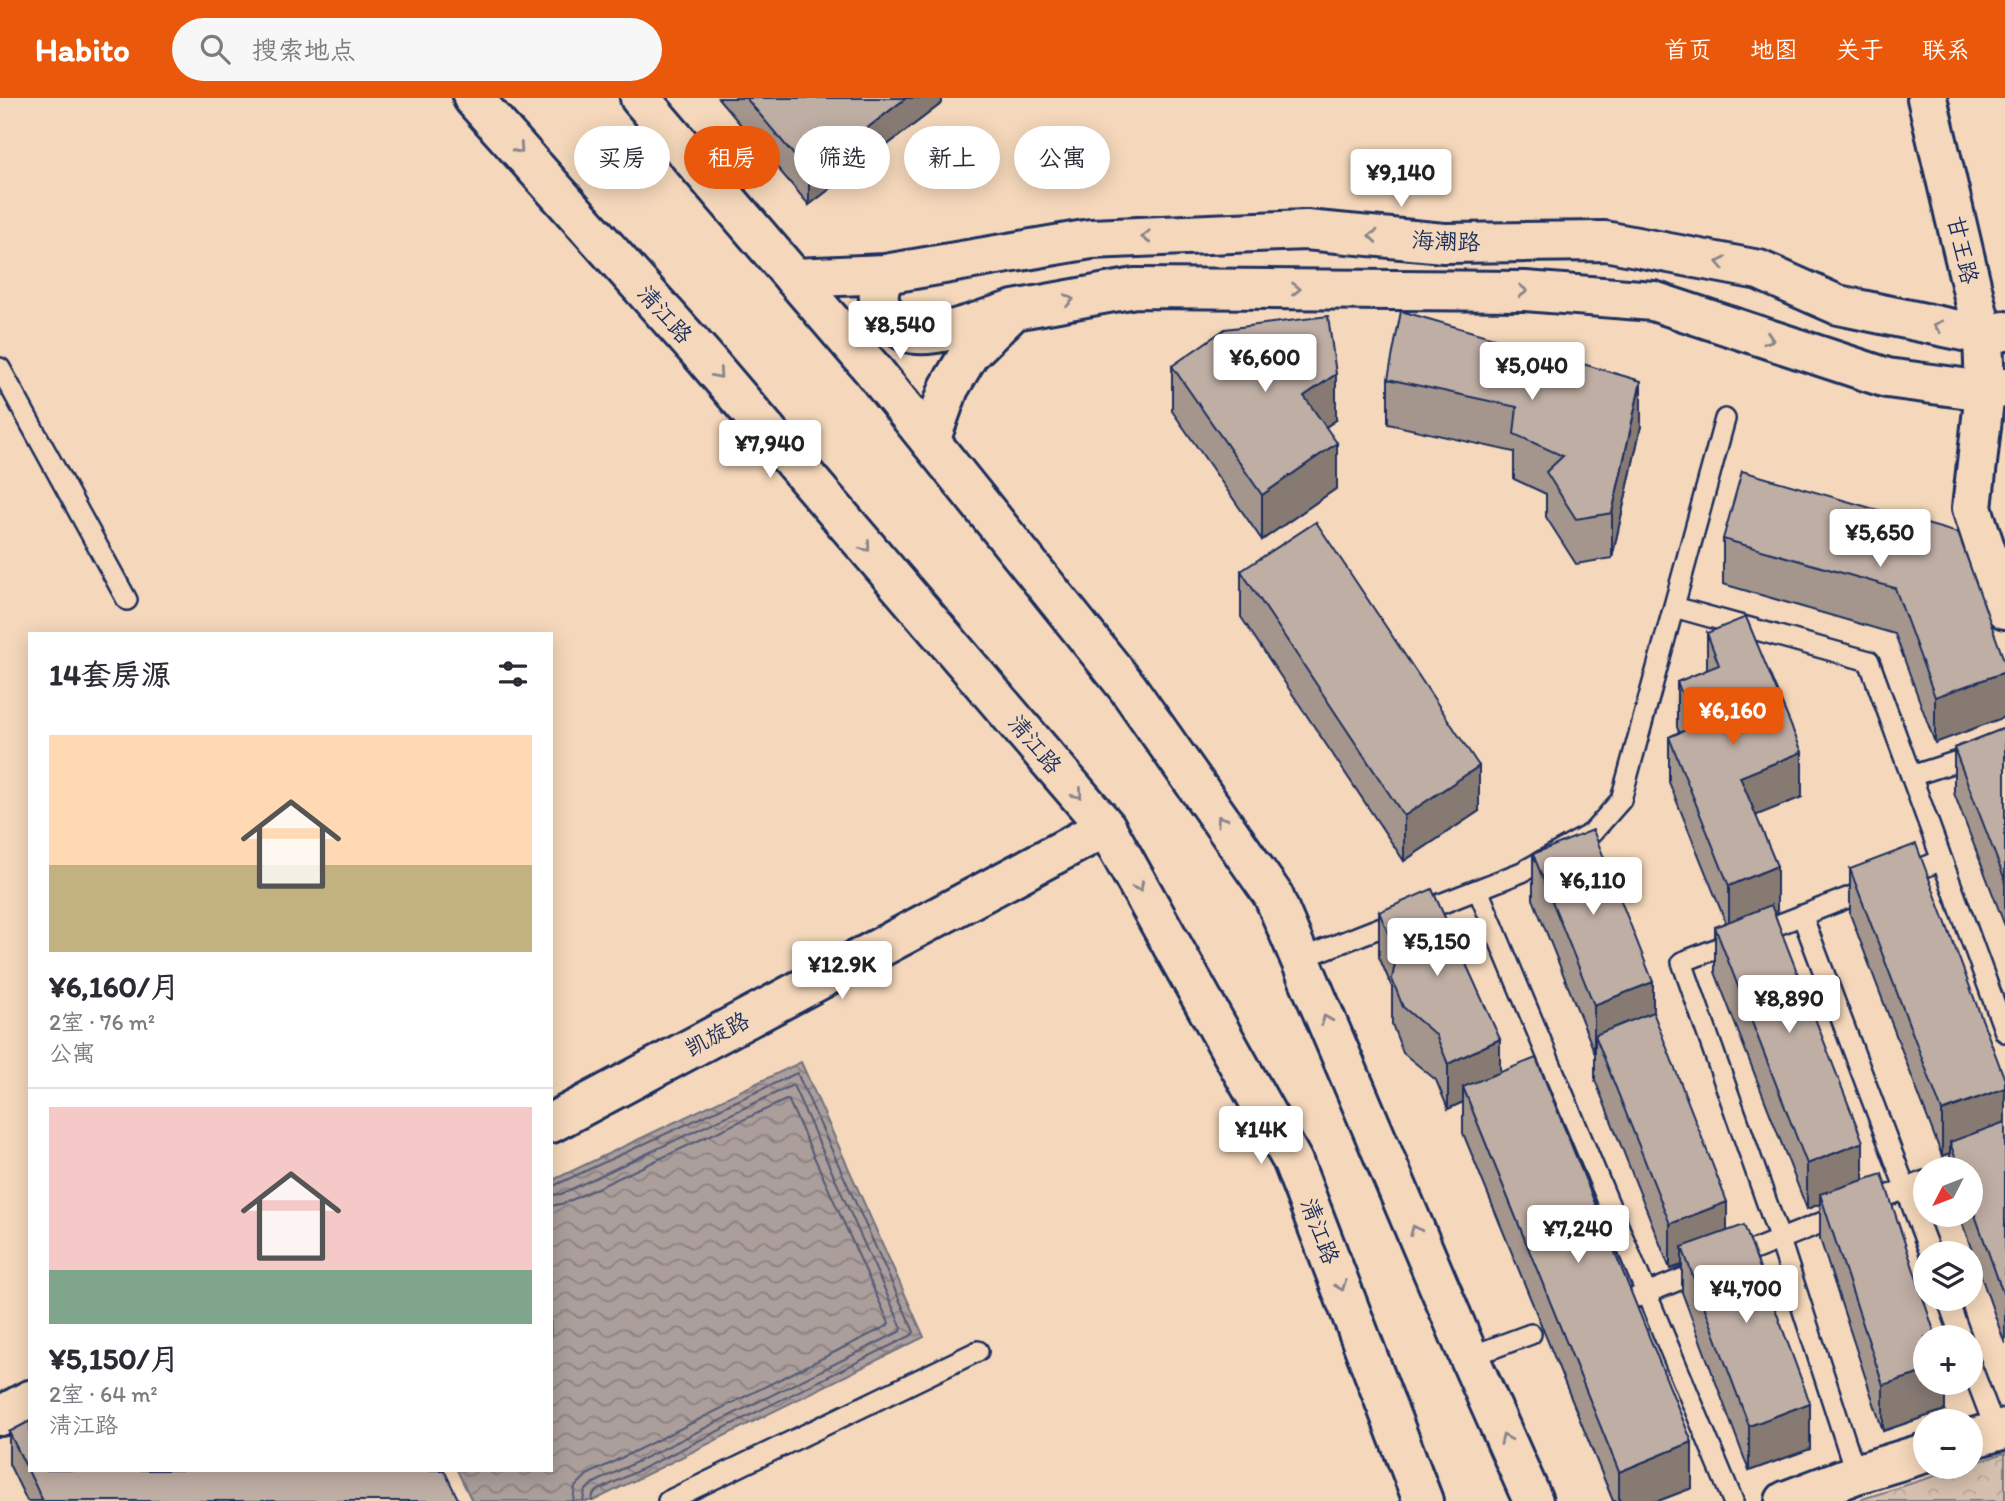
<!DOCTYPE html>
<html lang="zh">
<meta charset="utf-8">
<style>
:root{--surface:#fff;--page:#f7f7f7;--text:#2b2b33;--muted:#7c7c81;--line:#e1e1e2;--accent:#ea580c}
body{margin:0;font-family:Itim,"LXGW WenKai TC",sans-serif;background:var(--page);color:var(--text);height:100vh;display:flex;flex-direction:column;font-size:26px;white-space:nowrap}
*{box-sizing:border-box;margin:0}
p{font-size:23px;color:var(--muted)}
.icon{flex:none;width:38px;height:38px;fill:none;stroke:currentColor;stroke-width:2;stroke-linecap:round;stroke-linejoin:round}
.map{position:relative;flex:1;overflow:hidden}
.panel{position:absolute;left:28px;top:534px;width:525px;height:840px;display:flex;flex-direction:column;background:var(--surface);border-radius:0px;box-shadow:0 4px 18px #0003}
.panel>*{flex:none}
.banner{position:absolute;left:574px;top:28px;width:665px;height:63px;display:flex;gap:14px}
.needle{width:46px;rotate:228deg}
.buttons{position:absolute;left:1913px;top:1059px;display:grid;gap:14px}
.buttons a{display:grid;place-items:center;width:70px;height:70px;border-radius:50%;background:var(--surface);box-shadow:0 4px 18px #0003;font-size:35px}
.price{position:absolute;translate:-50% -60px;padding:0 16px;border-radius:7px;background:#fff;color:#222;font-size:23px;line-height:46px;filter:drop-shadow(0 2px 4px #0008)}
.price::after{content:'';position:absolute;left:50%;top:42px;width:21px;height:16px;margin-left:-10px;background:inherit;clip-path:polygon(0 0,100% 0,50% 100%)}
.price.on{background:var(--accent);color:#fff}
ul{padding:0;list-style:none}
li{display:grid;align-content:center;gap:14px;height:371px;padding:0 21px}
li+li{border-top:2px solid var(--line)}
li span{display:grid;place-items:center;height:217px;border-radius:0px;color:#555}
li>.icon{margin-inline-start:auto}
span .icon{width:126px;height:126px;fill:#fffc;stroke-width:1}
li b{font-size:30px}
h2{display:flex;justify-content:space-between;align-items:center;height:84px;padding:0 21px;font-size:30px}
.chip{padding:0 24px;border-radius:32px;background:var(--surface);box-shadow:0 4px 18px #0003;font-size:24px;line-height:63px}
.chip.on{background:var(--accent);color:#fff}
header{display:flex;align-items:center;gap:42px;box-sizing:border-box;height:98px;padding:0 35px;background:var(--accent);color:#fff}
header strong{font-size:33px}
nav{display:flex;gap:38px;margin-inline-start:auto;font-size:24px}
.search{width:490px;height:63px;background:var(--page);display:flex;align-items:center;gap:18px;box-sizing:border-box;padding:0 24px;border-radius:38px;color:var(--muted);font-size:26px}
.map>svg:first-child{display:block}
.forest{fill:url(#forest-crowns);stroke:#787786;stroke-width:2}
.water{fill:url(#water-waves);stroke:#717283;stroke-width:2}
.lines{fill:none;stroke-linecap:round;stroke-linejoin:round}
.shore{stroke:#555b76;stroke-width:2}
.lane-casing{stroke:#1b2f5e;stroke-width:24}
.street-casing{stroke:#1b2f5e;stroke-width:44}
.secondary-casing{stroke:#1b2f5e;stroke-width:44}
.lane{stroke:#f5d8bb;stroke-width:19}
.street{stroke:#f5d8bb;stroke-width:38}
.secondary{stroke:#f5d8bb;stroke-width:38}
.wall{fill:#a4968d;stroke:#1b2f5e;stroke-width:2}
.shaded-wall{fill:#867a73;stroke:#1b2f5e;stroke-width:2}
.building{fill:#bfaea4;stroke:#1b2f5e;stroke-width:2}
.oneway{stroke:#88848c}
.labels{text-anchor:middle;dominant-baseline:central;stroke-width:5;stroke-linejoin:round;paint-order:stroke}
.street-label{font-size:23px;fill:#1b2f5e;stroke:#f5d8bb}
</style>
<header>
<strong>Habito</strong>
<div class="search"><svg class="icon" aria-label="search" viewBox="0 0 24 24"><circle cx="10" cy="10" r="6"/><path d="M15 15l6 6"/></svg>搜索地点</div>
<nav><a>首页</a><a>地图</a><a>关于</a><a>联系</a></nav>
</header>
<div class="map">
<svg width="2005" height="1403" viewBox="0 0 2005 1403">
<defs>
<pattern id="forest-crowns" width="20" height="18" patternUnits="userSpaceOnUse" patternTransform="scale(1.75)"><rect width="20" height="18" fill="#d5bfae"/><path d="M2 6a3 3 0 1 1 6 0M12 15a3 3 0 1 1 6 0" fill="none" stroke="#b6a498"/></pattern>
<pattern id="water-waves" width="16" height="10" patternUnits="userSpaceOnUse" patternTransform="scale(1.75)"><rect width="16" height="10" fill="#ab9e9b"/><path d="M0 5q4-4 8 0t8 0" fill="none" stroke="#8a8182"/></pattern>
</defs>
<rect width="100%" height="100%" fill="#f5d8bb"/>
<filter id="ink" filterUnits="userSpaceOnUse"><feTurbulence type="fractalNoise" baseFrequency=".0143" numOctaves="2"/><feDisplacementMap in="SourceGraphic" scale="14" xChannelSelector="R" yChannelSelector="G"/><feConvolveMatrix kernelMatrix="1 2 1 2 8 2 1 2 1" color-interpolation-filters="sRGB"/></filter>
<g filter="url(#ink)">
<path class="forest" d="M2005,1355V1403H1856L1963,1369L1970,1368L1971,1366Z"/>
<path class="water" d="M801,964L924,1239L593,1403H472L457,1372H551V1083Z"/>
<g class="lines">
<path class="shore" d="M551,1089L797,975L914,1234L912,1237L597,1393L593,1397L592,1403
M551,1097L561,1096L793,987L902,1230L901,1233L592,1386L585,1393L583,1403
M551,1108L565,1105L788,1001L889,1225L887,1228L587,1377L575,1389L573,1403"/>
<defs>
<path id="lane" d="M0,270L127,502
M1674,509L1869,563L2005,934
M1911,678L2005,648
M1901,779L1942,762
M1478,792L1733,1403
M1802,817L1930,1155
M1300,861L1522,774L1592,735L1621,702L1725,321
M1637,1199L1925,1083
M1947,1200L1961,1239
M1469,1259L1531,1236
M1970,1265L1996,1333
M1856,1376L1780,1142L1682,864L1873,790
M668,1403L978,1253"/>
<path id="street" d="M473,0L703,258L1106,729L1293,1064L1423,1403
M640,0L873,272L1128,590L1273,797L1469,1259L1533,1403
M1927,0L1983,237L1985,293L1972,410L2005,511
M551,1025L1106,729
M0,1318L30,1302
M1970,1341L2005,1331
M1785,1403L1856,1376L1925,1355"/>
<path id="secondary" d="M885,176C878,190 875,204 886,216C892,223 898,230 907,234C933,243 981,222 1008,214
M794,180L885,176L1091,141L1306,132L1444,145L1605,143L1759,172L1838,207L1983,237L2005,233
M930,343L949,290L969,256L1014,212L1135,190L1525,193L1653,203L1887,280L1985,293L2005,290"/>
</defs>
<use href="#lane" class="lane-casing"/>
<use href="#street" class="street-casing"/>
<use href="#secondary" class="secondary-casing"/>
<use href="#lane" class="lane"/>
<use href="#street" class="street"/>
<use href="#secondary" class="secondary"/>
</g>
<path class="wall" d="M718,0H942V5L809,107Z
M1172,268L1336,322L1326,329L1337,390L1262,442L1172,313Z
M1388,281L1641,328L1612,460L1576,466L1546,419V396L1514,381V354L1388,326Z
M1958,435L1935,645L1895,536L1723,486V441Z
M1241,473L1479,713L1404,763L1241,519Z
M1707,535L1802,699L1756,717L1777,813L1774,814L1863,1082L1945,1284V1312L1883,1333L1820,1141V1106L1807,1111L1715,874V829L1726,825L1669,684V639L1679,634L1677,629V584L1707,572Z
M2005,630V828L1954,695V650Z
M1533,756L1653,917L1727,1133L1810,1351L1749,1373L1682,1194V1167L1670,1171L1595,982V952L1594,953L1533,801Z
M1850,771L2005,982V1246L1959,1116H1970V1071H1950V1055L1942,1058L1850,816Z
M1379,814L1500,975L1692,1390L1658,1403H1613L1463,1035V1004L1448,1011L1436,982L1403,955L1392,926V889L1379,859Z
M9,1334L459,1403H27L9,1366Z"/>
<path class="shaded-wall" d="M906,0H942V5L809,107V75Z
M1336,276V322L1304,343V298Z
M1641,283V328L1612,460V415Z
M1337,345V390L1262,442V397Z
M2005,574V619L1935,645V599Z
M1802,654V699L1740,724V679Z
M1479,668V713L1404,763V718Z
M1777,768V813L1729,833V788Z
M1653,884V929L1595,937V952L1594,953V907Z
M1500,941V987L1463,989V1004L1448,1011V966Z
M2005,990V1035L1950,1044V1055L1942,1058V1013Z
M1863,1044V1089L1820,1096V1106L1807,1111V1066Z
M1727,1104V1149H1682V1167L1670,1171V1126Z
M1925,1274V1284H1945V1312L1883,1333V1287Z
M1810,1305V1351L1749,1373V1328Z
M1692,1344V1390L1658,1403H1619V1374Z"/>
<path class="building" d="M746,0H906L809,75Z
M1401,213L1641,283L1612,415L1576,421L1546,374L1563,358L1514,336L1517,309L1388,281Z
M1328,218L1336,276L1304,298L1337,345L1262,397L1172,268L1225,231Z
M1742,373L1958,435L2005,565V574L1935,599L1895,490L1723,441Z
M1316,424L1479,668L1404,718L1241,473Z
M1746,519L1802,654L1740,679L1777,768L1729,788L1669,639L1695,628L1677,584L1719,567L1707,535Z
M2005,630V782L1954,650Z
M1593,732L1653,884L1594,907L1533,756Z
M1916,746L2005,982V990L1942,1013L1850,771Z
M1432,791L1500,941L1448,966L1436,937L1403,909L1392,881L1397,855L1379,814Z
M1771,807L1863,1044L1807,1066L1715,829Z
M1653,914L1727,1104L1670,1126L1595,937Z
M1536,960L1692,1344L1619,1374L1463,989Z
M2005,1024V1201L1970,1103V1071H1959L1950,1044Z
M1882,1076L1936,1239H1925V1274L1883,1287L1820,1096Z
M1744,1127L1810,1305L1749,1328L1682,1149Z
M30,1323V1372H444L459,1403H43L9,1334Z"/>
<defs><path id="oneway-chevron" d="M-2-3.5L2.5 0L-2 3.5" fill="none" stroke-width="1.6" stroke-linecap="round" stroke-linejoin="round" transform="scale(1.75)"/></defs>
<g class="oneway">
<use href="#oneway-chevron" transform="translate(519 51) rotate(48)"/>
<use href="#oneway-chevron" transform="translate(1373 138) rotate(-175)"/>
<use href="#oneway-chevron" transform="translate(1146 139) rotate(178)"/>
<use href="#oneway-chevron" transform="translate(1721 165) rotate(-169)"/>
<use href="#oneway-chevron" transform="translate(1296 191)"/>
<use href="#oneway-chevron" transform="translate(1523 193) rotate(2)"/>
<use href="#oneway-chevron" transform="translate(1069 202) rotate(-10)"/>
<use href="#oneway-chevron" transform="translate(1938 228) rotate(-168)"/>
<use href="#oneway-chevron" transform="translate(1769 241) rotate(18)"/>
<use href="#oneway-chevron" transform="translate(718 276) rotate(49)"/>
<use href="#oneway-chevron" transform="translate(866 449) rotate(50)"/>
<use href="#oneway-chevron" transform="translate(1078 696) rotate(50)"/>
<use href="#oneway-chevron" transform="translate(1221 722) rotate(-125)"/>
<use href="#oneway-chevron" transform="translate(1139 789) rotate(61)"/>
<use href="#oneway-chevron" transform="translate(1326 922) rotate(-113)"/>
<use href="#oneway-chevron" transform="translate(1415 1132) rotate(-113)"/>
<use href="#oneway-chevron" transform="translate(1341 1188) rotate(69)"/>
<use href="#oneway-chevron" transform="translate(1505 1341) rotate(-114)"/>
</g>
</g>
<g class="labels">
<g class="street-label">
<text transform="translate(1446 143) rotate(2)">海潮路</text>
<text transform="translate(1963 152) rotate(77)">甘王路</text>
<text transform="translate(665 216) rotate(48)">清江路</text>
<text transform="translate(1035 646) rotate(50)">清江路</text>
<text transform="translate(717 936) rotate(-28)">凯旋路</text>
<text transform="translate(1320 1133) rotate(69)">清江路</text>
</g>
</g>
</svg>
<div class="buttons">
<a><svg class="needle" viewBox="-14 -14 28 28"><path d="M0-13l5 13h-10z" fill="#e53935"/><path d="M0 13l5-13h-10z" fill="#7c7c81"/></svg></a>
<a><svg class="icon" aria-label="layers" viewBox="0 0 24 24"><path d="M12 4l9 5-9 5-9-5zM3 14l9 5 9-5"/></svg></a>
<a>+</a>
<a>−</a>
</div>
<b class="price" style="left:1401px;top:111px">¥9,140</b>
<b class="price" style="left:900px;top:263px">¥8,540</b>
<b class="price" style="left:1265px;top:296px">¥6,600</b>
<b class="price" style="left:1532px;top:304px">¥5,040</b>
<b class="price" style="left:770px;top:382px">¥7,940</b>
<b class="price" style="left:1880px;top:471px">¥5,650</b>
<b class="price on" style="left:1733px;top:649px">¥6,160</b>
<b class="price" style="left:1593px;top:819px">¥6,110</b>
<b class="price" style="left:1437px;top:880px">¥5,150</b>
<b class="price" style="left:842px;top:903px">¥12.9K</b>
<b class="price" style="left:1789px;top:937px">¥8,890</b>
<b class="price" style="left:1261px;top:1068px">¥14K</b>
<b class="price" style="left:1578px;top:1167px">¥7,240</b>
<b class="price" style="left:1746px;top:1227px">¥4,700</b>
<div class="banner">
<a class="chip">买房</a>
<a class="chip on">租房</a>
<a class="chip">筛选</a>
<a class="chip">新上</a>
<a class="chip">公寓</a>
</div>
<section class="panel">
<h2>14套房源<svg class="icon" aria-label="filters" viewBox="0 0 24 24"><path d="M4 7h16M4 17h16"/><circle cx="9" cy="7" r="2"/><circle cx="15" cy="17" r="2"/></svg></h2>
<ul>
<li><span style="background:linear-gradient(#ffd9b3 60%,#c2b280 0)"><svg class="icon" aria-label="home" viewBox="0 0 24 24"><path d="M3 11l9-7 9 7M6 9v11h12V9"/></svg></span><div><b>¥6,160/月</b><p>2室 · 76 m²</p><p>公寓</p></div></li>
<li><span style="background:linear-gradient(#f6c9c9 75%,#7fa58c 0)"><svg class="icon" aria-label="home" viewBox="0 0 24 24"><path d="M3 11l9-7 9 7M6 9v11h12V9"/></svg></span><div><b>¥5,150/月</b><p>2室 · 64 m²</p><p>清江路</p></div></li>
</ul>
</section>
</div>
